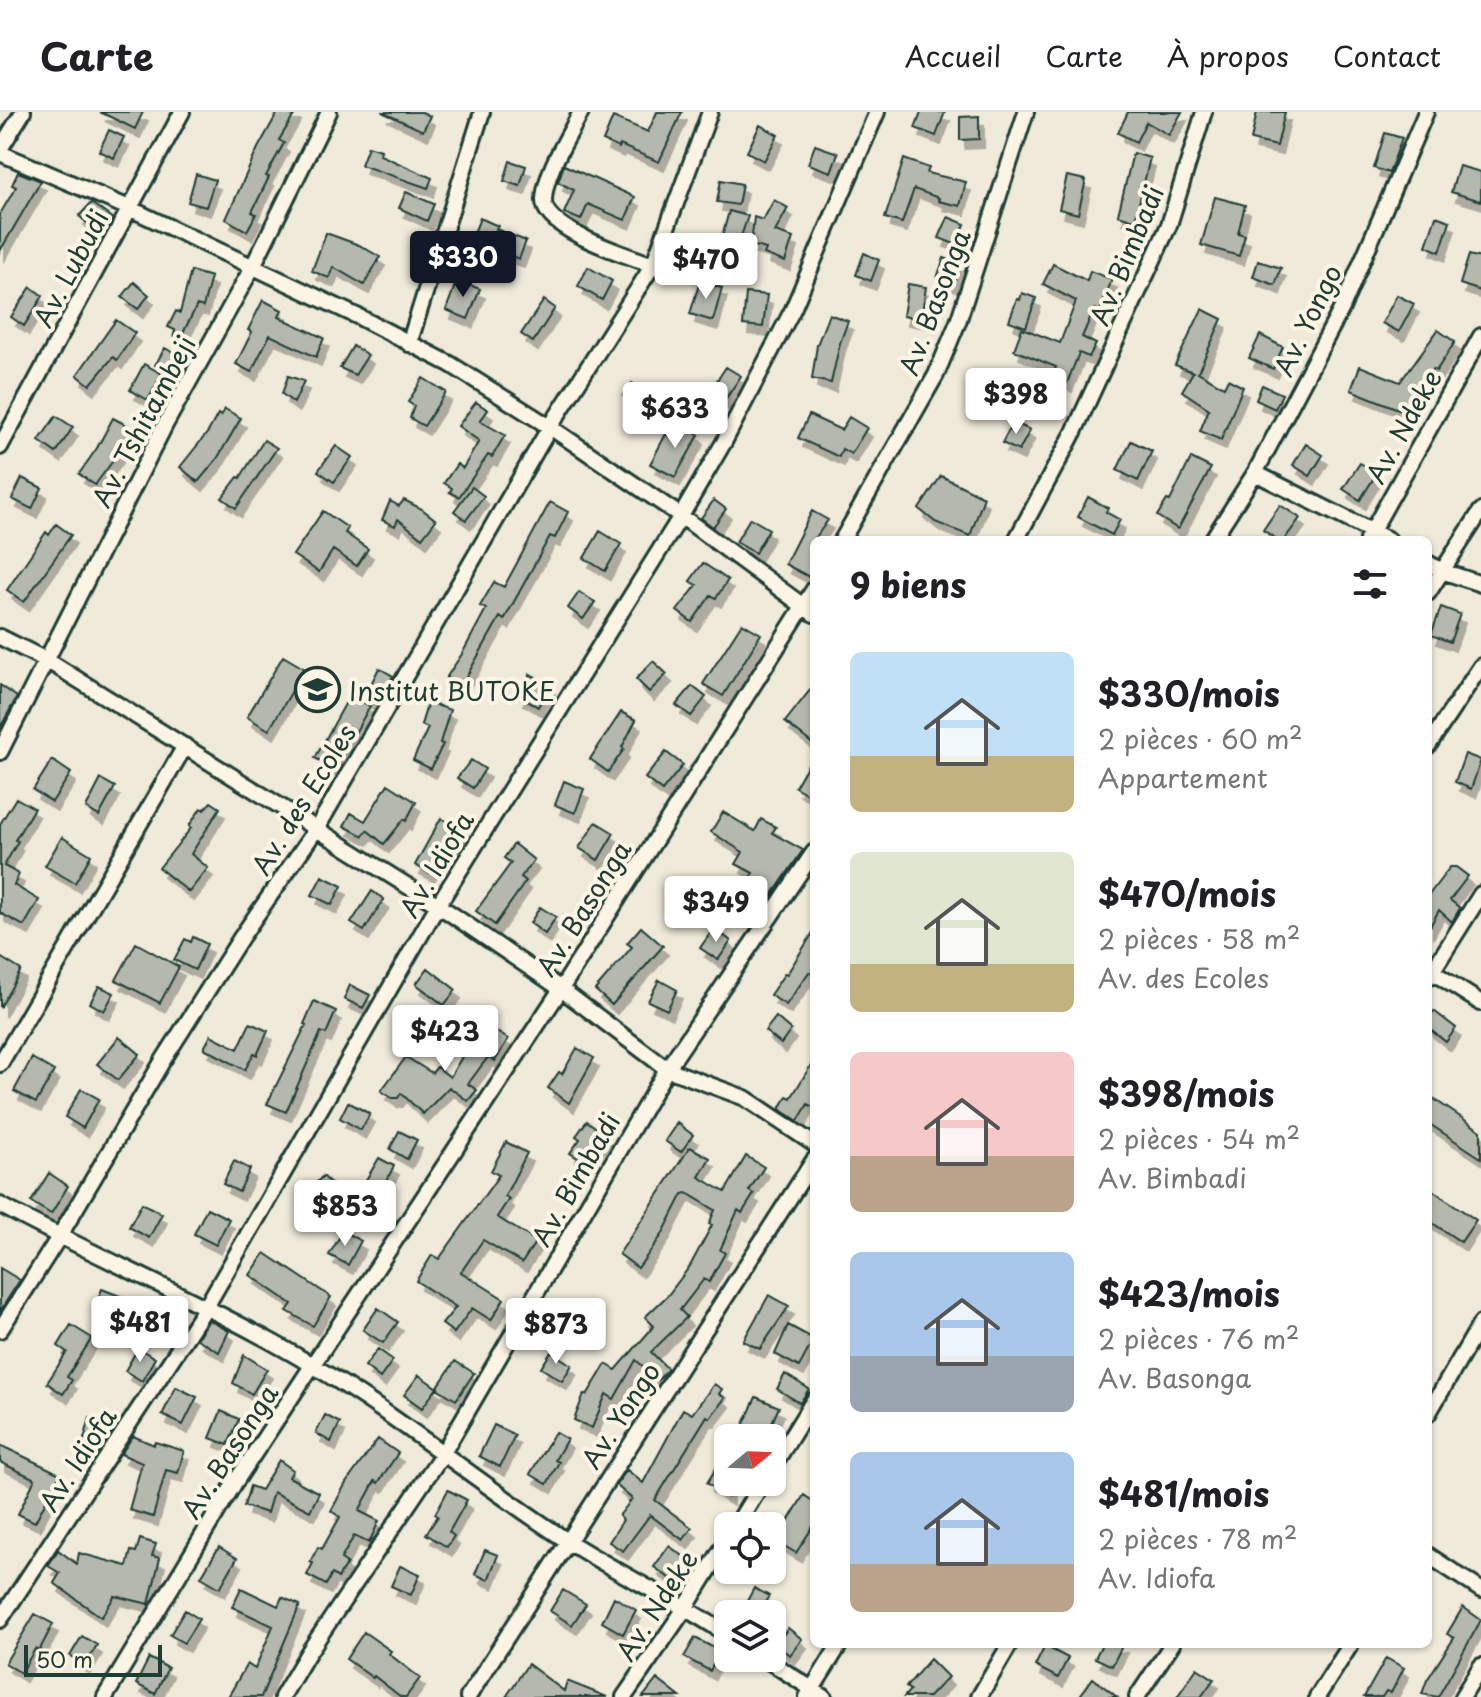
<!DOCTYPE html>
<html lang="fr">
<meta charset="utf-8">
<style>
:root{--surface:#fff;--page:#f2f2f2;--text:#202124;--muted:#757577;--line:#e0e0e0;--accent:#111827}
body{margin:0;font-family:"Playpen Sans",sans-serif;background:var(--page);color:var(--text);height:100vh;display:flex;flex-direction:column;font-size:30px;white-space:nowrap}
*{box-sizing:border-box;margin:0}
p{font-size:26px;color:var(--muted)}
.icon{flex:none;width:44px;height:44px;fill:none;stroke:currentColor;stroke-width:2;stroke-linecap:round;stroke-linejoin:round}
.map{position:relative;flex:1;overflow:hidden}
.details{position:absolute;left:810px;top:424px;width:622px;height:1112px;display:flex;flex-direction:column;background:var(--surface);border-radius:12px;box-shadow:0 2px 6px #0004}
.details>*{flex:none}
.needle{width:52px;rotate:71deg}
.fabs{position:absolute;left:714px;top:1312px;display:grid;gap:16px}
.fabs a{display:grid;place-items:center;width:72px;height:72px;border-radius:12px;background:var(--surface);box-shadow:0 2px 6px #0004;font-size:40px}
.scale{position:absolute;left:24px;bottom:20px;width:138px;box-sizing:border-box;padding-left:8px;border:4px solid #1f3d34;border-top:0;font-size:22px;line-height:28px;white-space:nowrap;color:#1f3d34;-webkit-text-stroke:6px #fcf5e5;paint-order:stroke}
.price{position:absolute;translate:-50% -68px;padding:0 18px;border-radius:8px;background:#fff;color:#222;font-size:26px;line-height:52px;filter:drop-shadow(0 2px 4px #0008)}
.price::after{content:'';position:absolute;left:50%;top:48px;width:24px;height:18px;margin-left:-12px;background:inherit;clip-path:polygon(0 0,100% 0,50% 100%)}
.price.on{background:var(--accent);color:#fff}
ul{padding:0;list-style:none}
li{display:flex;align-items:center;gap:24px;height:200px;padding:0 40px}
li span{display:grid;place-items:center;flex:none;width:224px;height:160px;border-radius:12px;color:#555}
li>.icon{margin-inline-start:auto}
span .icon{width:96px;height:96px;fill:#fffc;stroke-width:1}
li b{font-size:34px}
h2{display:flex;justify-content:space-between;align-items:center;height:96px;padding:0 40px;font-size:34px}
header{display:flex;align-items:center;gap:48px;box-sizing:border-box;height:112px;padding:0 40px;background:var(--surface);border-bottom:2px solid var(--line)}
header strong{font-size:38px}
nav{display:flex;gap:44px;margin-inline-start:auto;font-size:28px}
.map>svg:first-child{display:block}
.building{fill:#b5b9ad;stroke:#1f3d34;stroke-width:2;filter:url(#shadow)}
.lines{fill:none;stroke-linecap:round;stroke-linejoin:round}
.minor-casing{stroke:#1f3d34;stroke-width:20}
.minor{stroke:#fcf5e5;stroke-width:14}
.labels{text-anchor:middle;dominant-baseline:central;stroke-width:8;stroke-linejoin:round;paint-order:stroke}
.street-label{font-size:26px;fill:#1f3d34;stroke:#fcf5e5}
.poi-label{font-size:26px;fill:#1f3d34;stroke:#fcf5e5;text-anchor:start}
</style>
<header>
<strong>Carte</strong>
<nav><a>Accueil</a><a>Carte</a><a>À propos</a><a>Contact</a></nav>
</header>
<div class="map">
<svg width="1481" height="1585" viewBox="0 0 1481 1585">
<defs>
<filter id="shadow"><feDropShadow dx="5" dy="9" stdDeviation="0" flood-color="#0004"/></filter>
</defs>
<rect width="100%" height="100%" fill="#efeada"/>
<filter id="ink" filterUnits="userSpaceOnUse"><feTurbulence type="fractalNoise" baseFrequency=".0125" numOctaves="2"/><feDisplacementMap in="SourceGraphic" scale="16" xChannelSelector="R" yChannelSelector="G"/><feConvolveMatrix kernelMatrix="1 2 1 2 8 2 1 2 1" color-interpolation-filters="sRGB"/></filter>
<g filter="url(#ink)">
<path class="building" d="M100,0H143L135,17Z
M278,0H296L279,28L284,31L266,64L269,65L252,100L256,102L247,119L226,107L258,36Z
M382,0H422L430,4L423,19Z
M657,0H682L659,50L620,33L619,36L603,29L613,5L648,20Z
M921,0H945L936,24L915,16Z
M1128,0H1182L1169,23L1146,10L1136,30L1118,21Z
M1257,0H1285L1277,34L1251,28Z
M979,4V27L960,28V5Z
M760,13L778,23L764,49L747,40Z
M109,18L124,25L114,46L99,39Z
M1385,21L1402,26L1389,61L1374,56Z
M815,33L838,41L831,60L808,52Z
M368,34L381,38L380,43L432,66L428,76L361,53Z
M1133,41L1150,46L1135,108L1118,103Z
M904,47L929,56L927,61L966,70L960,94L938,89L939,86L914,77L902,111L885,106Z
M510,49L526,54L520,74L504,69Z
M564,53L635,85L625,108L588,92L581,108L564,101L574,78L558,70Z
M1459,54L1481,60V89L1451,80Z
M18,60L41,69L0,139V102L16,75L12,73Z
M196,62L215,68L206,95L188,90Z
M1067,64L1086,68L1078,102L1059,97Z
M721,68L742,72L738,93L717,90Z
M406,80L434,92L427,109L399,96Z
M1215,85L1245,93L1238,121L1245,123L1239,144L1201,133Z
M774,88L788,96L775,120L793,126L785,150L764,142L766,137L751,133L754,105L763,108Z
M91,91L113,107L101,123L79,104Z
M729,99L748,104L739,130L722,125Z
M1436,104L1450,109L1440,140L1426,134Z
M948,105L965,112L957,133L939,126Z
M480,106L498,114L496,117L526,129L519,147L471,128Z
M326,121L359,133L380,145L364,173L333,155L329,166L312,159Z
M864,141L879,148L871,169L856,163Z
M1469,143L1481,146V179L1460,172Z
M944,146L961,152L954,172L937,166Z
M1258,149L1281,156L1275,173L1253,165Z
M1053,152L1087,169L1090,159L1112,167L1100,199L1094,197L1082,225L1096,232L1089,245L1079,241L1067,271L1052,265L1056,255L1014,238L1022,216L1060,231L1076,189L1043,172Z
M588,155L612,169L602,188L578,174Z
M191,159L211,165L203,195L197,193L181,225L174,223L175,218L168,215L176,199L180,201Z
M457,168L480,177L468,207L446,198Z
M700,169L722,176L713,209L690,202Z
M134,170L149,183L138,197L122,185Z
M908,172L926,175L921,207L903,204Z
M31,175L43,184L24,214L11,205Z
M746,181L767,183L763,215L743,213Z
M1022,181L1036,186L1026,215L1009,209L1017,187L1020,188Z
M1397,183L1414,192L1399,220L1382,211Z
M263,188L282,198L279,205L324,226L316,245L270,223L251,260L236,252L252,220L248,218Z
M544,188L555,196L533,230L521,222Z
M1202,197L1222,207L1198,260L1224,275L1228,267L1243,275L1221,328L1200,319L1209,297L1182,279L1193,260L1175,253Z
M829,202L848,209L840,231L831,271L812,267L817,233Z
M116,208L135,221L117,248L113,245L90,273L77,263Z
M1438,218L1455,230L1436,259L1433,257L1401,298L1351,278L1360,254L1400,270Z
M1260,223L1283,235L1273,257L1249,246Z
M353,234L368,243L355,263L340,256Z
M165,236L182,246L172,263L155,253Z
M144,252L162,262L148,288L130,278Z
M726,255L741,264L724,289L710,279Z
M288,264L304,269L294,291L282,282Z
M423,266L446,280L424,314L410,306L414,294L408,290Z
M632,271L653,287V293L646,301L623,284Z
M1262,273L1282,282L1275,297L1256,288Z
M476,290L488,298L480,309L505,323L492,345L488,343L459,385L450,380L452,376L444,371L457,352L463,356L479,329L458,314Z
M225,297L241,306L217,347L198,370L180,355L208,320L218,302L221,304Z
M809,303L841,318L849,305L867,316L851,342L842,337L839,345L798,326Z
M56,304L73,315L56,341L39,329Z
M113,306L132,316L118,342L95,373L79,362L97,336Z
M683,310L699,323L675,365L650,352L666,322L672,325Z
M1013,310L1030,318L1019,339L1002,331Z
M264,328L277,336L236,396L222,386L238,365L240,366Z
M1131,329L1152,339L1138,369L1117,358Z
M1306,332L1323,343L1310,364L1293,353Z
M336,334L352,345L334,370L318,359Z
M1191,346L1211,356L1178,417L1157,404L1167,388L1170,389Z
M1360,351L1377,361L1360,388L1343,377Z
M941,364L984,385L970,424L935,410L919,397Z
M22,366L42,376L32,397L12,387Z
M472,375L484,384L466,408L454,399Z
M1088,385L1108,396L1106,400L1120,408L1112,423L1078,405Z
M404,388L422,397L436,408L422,426L398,407L395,414L382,408L390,389L399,394Z
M714,388L726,397L713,415L701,406Z
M550,390L568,400L555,426L550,424L504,508L500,505L460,576L446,566L462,542L486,497L480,494L494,470L504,475Z
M1280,393L1300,406L1284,428H1278L1263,418Z
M323,399L348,416L345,421L368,437L357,454L333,438L319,460L293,443Z
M812,399L828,408L814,428L813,467L785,452Z
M750,406L769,417L755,441L736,430Z
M56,412L71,423L24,490L7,478L46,420L49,423Z
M600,419L621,432L605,459L584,446Z
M703,451L728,468L716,486L711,483L692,510L677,499L697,473L690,469Z
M579,480L595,490L583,507L568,496Z
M1441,495L1460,502L1450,530L1431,523Z
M742,511L761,522L723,584L703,572Z
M283,544L305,557L269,618L247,605Z
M653,549L667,562L649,580L636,567Z
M379,556L393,564L377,593L364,586Z
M530,562L550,573L538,595L518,584Z
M0,573L17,585L0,616Z
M814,573V633L785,610Z
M692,574L706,585L691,604L676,593Z
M350,583L370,594L335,657L315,646Z
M428,590L450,598L440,631L443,632L431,657L413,648L428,616L421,613Z
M621,600L636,608L622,635L624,637L608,660L590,647Z
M666,640L683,653L662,679L645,666Z
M814,642V686L795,675Z
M1465,642L1481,648L1471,677L1455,670Z
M52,648L71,661L52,690L33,678Z
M471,648L485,657L473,676L457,666Z
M101,667L115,675L99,704L86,696Z
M564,669L584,677L575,701L555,693Z
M388,672L416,690L406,709L404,707L384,732L367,718L363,724L344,714L351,701L365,709Z
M16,686L34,696L15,728L18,729L4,754L19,762L14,773L39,788L24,814L0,801V712Z
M211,690L220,696L191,742L208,756L189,780L159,756L191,716L189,714L201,696L204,698Z
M723,700L755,719L761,707L776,715L772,721L803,738L755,808L733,794L753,761L736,752L743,740L711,720Z
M441,706L467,723L456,739L445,732L429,761L415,753Z
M596,710L614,721L598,748L579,736Z
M62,725L91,743L75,771L45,754Z
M514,732L534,748L521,765L526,769L495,813L476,799L511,751L504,746Z
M1450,755H1456L1468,764L1450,788L1460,796L1452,810L1439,798L1428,818V784Z
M322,764L342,774L332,793L312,783Z
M679,766L695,775L684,794L668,785Z
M372,779L384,787L364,819L351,811Z
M540,795L556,805L545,822L530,811Z
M641,815L663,834L612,893L595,878L632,835L627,831Z
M714,816L731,829L718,848L700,836Z
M814,819V863L809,860L786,893L770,883L785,861L787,862Z
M193,825L207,832L195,858L174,848L185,827L191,830Z
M136,831L179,855L160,891L116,868Z
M0,845L21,858L0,896Z
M428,856L456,878L444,893L416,872Z
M659,868L677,878L667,898L648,889Z
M350,873L370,883L363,896L344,887Z
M99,874L114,881L104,899L90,891Z
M314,889L336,899L326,922L321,920L286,1000L267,992L306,913L304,912Z
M1434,899L1456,916L1446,930L1428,916V907Z
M776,905L791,918L781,932L765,919Z
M250,911L268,919L257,943L254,941L245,958L204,936L211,923L238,937Z
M482,911L508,927L495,949L488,945L468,972L477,978L468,989L449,975L423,1002L401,981L398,986H392L381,979L406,945L432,961L437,955L450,965Z
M119,925L140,942L118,968L97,952Z
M577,936L594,946L569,991L548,976L559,960L562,962Z
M32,946L54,959L36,991L14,979Z
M814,948V996L808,992L798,1009L780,997L787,984L791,986Z
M81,977L99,987L83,1016L65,1005Z
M1428,983L1481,1019V1046L1428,1011Z
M348,990L370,1002L361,1018L340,1006Z
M587,1009L606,1023L585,1051L570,1041L580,1027L576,1024Z
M677,1011L693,1023L681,1040L665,1029Z
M399,1019L417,1028L407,1047L390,1037Z
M506,1030L527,1041L505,1084L509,1087L497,1105L536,1129L522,1151L483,1128L461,1160L504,1187L491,1208L472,1196L454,1221L442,1212L456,1195L416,1169L432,1143L439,1147L499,1063L491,1059Z
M690,1035L710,1046L699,1065L725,1080L746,1044L764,1055L749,1079L754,1082L742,1101L738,1098L720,1138L725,1141L709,1170L704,1167L680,1198L687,1205L651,1240L668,1257L658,1268L636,1248L614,1287L606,1282L592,1316L574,1308L584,1282L587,1283L606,1252L616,1258L654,1214L645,1205L668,1183L690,1154L712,1113L709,1112L715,1098L687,1081L683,1082L662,1123L638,1156L619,1142Z
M379,1046L394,1054L382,1077L366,1068Z
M234,1049L250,1057L239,1080L223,1072Z
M49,1061L68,1074L51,1102L31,1090Z
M323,1064L342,1082L331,1094L312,1075Z
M1428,1075L1476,1108L1461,1130L1428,1108Z
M142,1091L162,1102L149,1126L129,1115Z
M207,1096L229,1107L216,1133L194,1122Z
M343,1119L361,1129L348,1153L329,1143Z
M265,1141L331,1185L313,1214L287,1199L292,1192L250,1163Z
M0,1156L20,1168L0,1199Z
M102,1177L140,1192L141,1189L163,1203L151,1224L111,1200L109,1204L93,1198Z
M769,1183L789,1194L760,1237L743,1229Z
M378,1196L398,1210L383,1231L363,1218Z
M209,1208L229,1219L219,1240L197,1227Z
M71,1213L92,1226L67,1265L72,1268L63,1282L47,1271L67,1240L58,1234Z
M788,1213L814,1227L799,1255L775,1242Z
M138,1236L155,1246L142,1269L125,1259Z
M378,1237L393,1248L380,1266L365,1254Z
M551,1240L572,1253L562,1269L541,1256Z
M244,1243L267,1257L252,1282L233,1271Z
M455,1249L474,1261L456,1288L437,1276Z
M785,1262L809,1277L800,1291L777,1277Z
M419,1263L437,1276L422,1296L404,1283Z
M714,1272L722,1277L719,1282L725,1286L710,1306L707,1304L655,1388L692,1416L683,1428L650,1403L623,1439L609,1430L623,1408L619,1404L632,1387L616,1373L627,1358L643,1371L683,1297L692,1302Z
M176,1275L197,1285L183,1313L162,1303Z
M756,1285L779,1295L766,1324L743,1314Z
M221,1299L239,1307L228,1333L210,1326Z
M325,1303L340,1311L331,1330L316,1321Z
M90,1306L114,1316L102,1335L84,1327Z
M494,1313L515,1323L500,1355L479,1344Z
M555,1320L567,1327L555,1348L559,1350L547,1372L530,1362Z
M133,1324L154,1333L155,1330L184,1339L178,1361L166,1358L153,1405L129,1398L142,1351L121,1342Z
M378,1327L398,1341L378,1371L375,1369L359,1399L379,1409L369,1431L354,1424L341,1447L347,1451L338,1466L332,1462L326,1473L307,1463L313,1451L310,1450L318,1435L322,1437L340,1405L331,1399L346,1371Z
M0,1333L60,1362L35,1410L18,1402L35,1367L0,1350Z
M728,1337V1385L707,1371Z
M279,1348L293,1358L289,1365L319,1381L310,1399L273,1380L267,1401L244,1394L250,1374L261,1378Z
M448,1378L467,1388L449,1420L454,1424L447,1435L426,1422L438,1404L435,1402Z
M804,1383L814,1390V1413L796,1441L776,1429Z
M140,1427L156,1432L152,1444L160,1446L149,1492L115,1484L101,1505L54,1471L60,1461L48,1454L58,1438L77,1452L79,1441L127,1454L131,1439L136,1440Z
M669,1434L686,1446L671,1467L654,1455Z
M219,1435L237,1446L220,1476L201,1465Z
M485,1438L498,1443L488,1468L475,1462Z
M400,1454L420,1462L411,1483L391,1474Z
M241,1476L278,1494L282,1485L300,1493L261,1585H228L247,1552L255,1557L273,1514L232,1495Z
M754,1476L769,1484L764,1492L776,1502H740Z
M563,1478L586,1492L572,1513L550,1499Z
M614,1485L636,1498L623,1522L602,1510Z
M1463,1495L1481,1508L1438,1585L1422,1582L1427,1568L1454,1526L1447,1522Z
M185,1498L199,1507L184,1531L170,1523Z
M35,1502L53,1512L39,1539L35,1537L21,1561L5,1551Z
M788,1516L802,1527L790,1543L776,1533Z
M364,1520L391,1539L389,1542L420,1566L406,1585H401L374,1564L373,1566L346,1547Z
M82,1524L97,1533L85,1553L70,1544Z
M695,1526L720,1539L710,1559L684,1545Z
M1102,1532H1123L1112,1554L1095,1546Z
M1045,1534L1068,1546L1058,1566L1035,1554Z
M149,1546L168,1556L155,1582L136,1572Z
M1386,1546L1404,1556L1391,1581L1386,1579L1382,1585H1364Z
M930,1547L948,1565L929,1585H904L910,1578L906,1575Z
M528,1552L564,1579L567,1569L607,1585H506Z
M1197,1556L1214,1567L1201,1585H1177Z
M1093,1566L1117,1585H1079Z
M657,1567L680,1585H643Z"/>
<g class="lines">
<defs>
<path id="minor" d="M581,0C568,26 546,58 544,87C541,118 630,144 653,153
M0,37L23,0
M0,41L129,96L359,205L450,252L550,315L681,404L814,502
M409,232L482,0
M0,335L182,0
M1255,361L1389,428
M842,428L936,263L958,210L1026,0
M1016,428L1074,320L1169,113L1204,0
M1212,428L1255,361L1342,196L1426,0
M1367,428L1481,224
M1428,451L1442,459L1481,472
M1428,481L1481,399
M0,525L48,549L438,793L561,877L667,957L745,986L814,1032
M1428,634L1481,554
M0,640L165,313L252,156L329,0
M1428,857L1481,891
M1428,866L1481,782
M0,952L185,634
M0,1093C103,1149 212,1193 312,1253C400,1305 481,1373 566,1428C618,1462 676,1488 728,1523
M0,1218L59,1125L162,950L242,824L317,716L550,315L653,153L710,0
M1428,1302L1481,1211
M772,1356L814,1288
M736,1414L763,1370
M1428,1443L1481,1478
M0,1508L206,1195L438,793L681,404L724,330L793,197L877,0
M764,1546L824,1585
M105,1585L234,1372L561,877L814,477
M282,1585L308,1541L443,1341L667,957L814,740
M468,1585L814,1048
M624,1585L686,1495L728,1427
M807,1585L840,1532
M979,1585L1010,1532
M1137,1585L1172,1532
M1317,1585L1351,1532
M1462,1585L1481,1554"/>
</defs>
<use href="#minor" class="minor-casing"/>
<use href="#minor" class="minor"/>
</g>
</g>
<defs>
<symbol id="school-ring" viewBox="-11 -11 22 22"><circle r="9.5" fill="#fcf5e5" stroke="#1f3d34" stroke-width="1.5"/><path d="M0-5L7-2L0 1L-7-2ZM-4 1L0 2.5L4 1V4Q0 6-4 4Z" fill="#1f3d34"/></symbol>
</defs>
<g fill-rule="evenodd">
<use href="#school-ring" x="292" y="552" width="51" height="51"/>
</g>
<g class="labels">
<g class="street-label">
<text transform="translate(1126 143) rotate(-67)">Av. Bimbadi</text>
<text transform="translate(70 156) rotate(-62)">Av. Lubudi</text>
<text transform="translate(934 190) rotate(-69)">Av. Basonga</text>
<text transform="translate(1307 208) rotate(-64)">Av. Yongo</text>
<text transform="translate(143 309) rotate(-62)">Av. Tshitambeji</text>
<text transform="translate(1403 314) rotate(-61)">Av. Ndeke</text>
<text transform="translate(303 687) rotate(-58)">Av. des Ecoles</text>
<text transform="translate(436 752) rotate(-59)">Av. Idiofa</text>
<text transform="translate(583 796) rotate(-58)">Av. Basonga</text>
<text transform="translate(575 1067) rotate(-60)">Av. Bimbadi</text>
<text transform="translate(620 1303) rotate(-57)">Av. Yongo</text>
<text transform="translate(229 1339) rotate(-57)">Av. Basonga</text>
<text transform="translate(77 1347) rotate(-57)">Av. Idiofa</text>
<text transform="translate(656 1493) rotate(-57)">Av. Ndeke</text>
</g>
<g class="poi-label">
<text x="349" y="578">Institut BUTOKE</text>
</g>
</g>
</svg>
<div class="fabs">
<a><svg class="needle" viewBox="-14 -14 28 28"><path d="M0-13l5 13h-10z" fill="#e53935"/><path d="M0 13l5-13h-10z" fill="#757577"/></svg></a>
<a><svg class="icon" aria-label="locate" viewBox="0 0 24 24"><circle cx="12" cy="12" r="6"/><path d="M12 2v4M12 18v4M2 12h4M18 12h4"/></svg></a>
<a><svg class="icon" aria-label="layers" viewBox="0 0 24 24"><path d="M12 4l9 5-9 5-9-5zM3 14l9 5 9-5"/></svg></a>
</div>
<div class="scale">50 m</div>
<b class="price on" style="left:463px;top:187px">$330</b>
<b class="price" style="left:706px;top:189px">$470</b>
<b class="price" style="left:1016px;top:324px">$398</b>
<b class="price" style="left:675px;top:338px">$633</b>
<b class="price" style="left:716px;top:832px">$349</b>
<b class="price" style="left:445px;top:961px">$423</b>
<b class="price" style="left:345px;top:1136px">$853</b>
<b class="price" style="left:140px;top:1252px">$481</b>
<b class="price" style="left:556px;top:1254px">$873</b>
<section class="details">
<h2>9 biens<svg class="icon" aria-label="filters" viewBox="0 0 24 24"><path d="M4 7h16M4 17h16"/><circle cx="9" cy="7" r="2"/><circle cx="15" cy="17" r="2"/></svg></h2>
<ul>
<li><span style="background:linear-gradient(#bfe0f5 65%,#c2b280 0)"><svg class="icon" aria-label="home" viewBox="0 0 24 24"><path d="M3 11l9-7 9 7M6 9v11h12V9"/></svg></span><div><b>$330/mois</b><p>2 pièces · 60 m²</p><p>Appartement</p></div></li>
<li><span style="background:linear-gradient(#dfe7d0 70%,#c2b280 0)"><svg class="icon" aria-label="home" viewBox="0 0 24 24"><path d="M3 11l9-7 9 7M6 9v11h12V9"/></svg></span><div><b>$470/mois</b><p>2 pièces · 58 m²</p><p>Av. des Ecoles</p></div></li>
<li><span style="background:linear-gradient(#f6c9c9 65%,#b9a48a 0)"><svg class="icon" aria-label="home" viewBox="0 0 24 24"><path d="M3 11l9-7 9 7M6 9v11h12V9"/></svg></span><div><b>$398/mois</b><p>2 pièces · 54 m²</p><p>Av. Bimbadi</p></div></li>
<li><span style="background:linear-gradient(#a9c7e8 65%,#9aa5b1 0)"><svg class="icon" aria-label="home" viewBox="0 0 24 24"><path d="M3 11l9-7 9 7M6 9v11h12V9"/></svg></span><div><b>$423/mois</b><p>2 pièces · 76 m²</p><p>Av. Basonga</p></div></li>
<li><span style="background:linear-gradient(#a9c7e8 70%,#b9a48a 0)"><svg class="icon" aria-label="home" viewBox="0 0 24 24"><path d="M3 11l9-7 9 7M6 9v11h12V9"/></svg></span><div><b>$481/mois</b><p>2 pièces · 78 m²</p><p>Av. Idiofa</p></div></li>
</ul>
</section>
</div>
